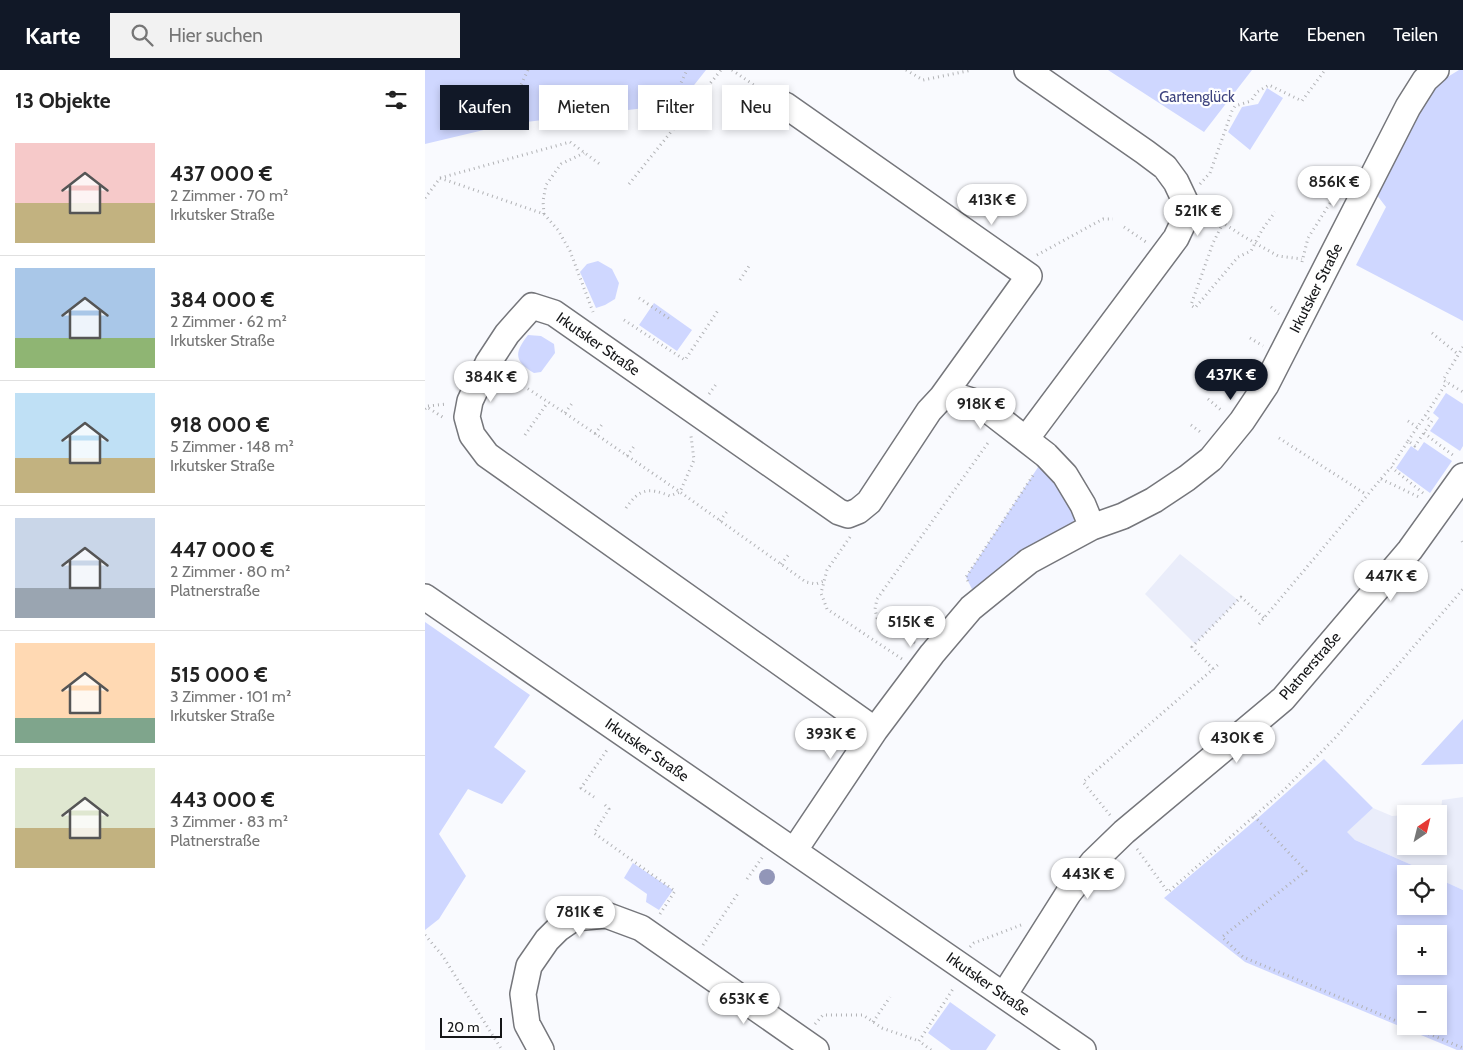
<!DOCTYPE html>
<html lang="de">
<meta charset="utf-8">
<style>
:root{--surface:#fff;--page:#f2f2f2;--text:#222;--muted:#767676;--line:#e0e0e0;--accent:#111827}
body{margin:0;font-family:Cabin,sans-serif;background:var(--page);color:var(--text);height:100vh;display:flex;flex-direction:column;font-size:19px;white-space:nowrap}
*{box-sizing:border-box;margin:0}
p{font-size:16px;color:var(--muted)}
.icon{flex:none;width:28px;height:28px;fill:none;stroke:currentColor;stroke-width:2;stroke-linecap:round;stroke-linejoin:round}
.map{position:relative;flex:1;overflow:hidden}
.panel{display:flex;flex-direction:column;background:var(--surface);width:425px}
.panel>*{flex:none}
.guide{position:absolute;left:15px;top:15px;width:475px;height:45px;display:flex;gap:10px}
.needle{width:32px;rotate:35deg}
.controls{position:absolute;left:972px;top:735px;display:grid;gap:10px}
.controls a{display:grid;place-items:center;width:50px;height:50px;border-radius:0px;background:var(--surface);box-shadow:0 2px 8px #0003;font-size:25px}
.scale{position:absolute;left:15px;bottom:12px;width:62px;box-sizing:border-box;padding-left:5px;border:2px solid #151618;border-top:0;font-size:14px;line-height:18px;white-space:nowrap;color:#151618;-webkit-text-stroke:4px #fff;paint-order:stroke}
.price{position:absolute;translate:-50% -42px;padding:0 11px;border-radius:18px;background:#fff;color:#222;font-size:16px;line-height:32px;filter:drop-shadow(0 1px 2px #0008)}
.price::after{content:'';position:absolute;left:50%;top:30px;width:15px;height:11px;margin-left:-8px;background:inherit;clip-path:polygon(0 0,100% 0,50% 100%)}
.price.selected{background:var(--accent);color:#fff}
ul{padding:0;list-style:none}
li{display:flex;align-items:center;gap:15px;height:125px;padding:0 15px}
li+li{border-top:1px solid var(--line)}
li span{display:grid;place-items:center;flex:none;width:140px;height:100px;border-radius:0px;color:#555}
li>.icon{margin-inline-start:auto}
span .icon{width:60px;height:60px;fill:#fffc;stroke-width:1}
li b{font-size:21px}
h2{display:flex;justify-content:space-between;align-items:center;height:60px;padding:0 15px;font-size:21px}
.tag{padding:0 18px;border-radius:0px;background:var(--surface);box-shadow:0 2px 8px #0003;font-size:18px;line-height:45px}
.tag.selected{background:var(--accent);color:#fff}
header{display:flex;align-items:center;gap:30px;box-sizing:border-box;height:70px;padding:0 25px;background:var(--accent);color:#fff}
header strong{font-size:24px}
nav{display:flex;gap:28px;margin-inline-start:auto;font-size:18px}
.search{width:350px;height:45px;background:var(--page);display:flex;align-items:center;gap:12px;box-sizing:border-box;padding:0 18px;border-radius:0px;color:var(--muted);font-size:19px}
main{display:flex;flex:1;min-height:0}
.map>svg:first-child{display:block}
.built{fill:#eaedfa}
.green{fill:#cfd7ff;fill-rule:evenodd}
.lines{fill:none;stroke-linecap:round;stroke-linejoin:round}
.minor-casing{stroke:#75767b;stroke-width:28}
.path{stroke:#b1b2b5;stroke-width:3;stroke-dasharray:1 4;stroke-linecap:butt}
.minor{stroke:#fff;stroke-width:25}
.tree{fill:#9296b8}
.labels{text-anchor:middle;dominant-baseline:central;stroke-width:4.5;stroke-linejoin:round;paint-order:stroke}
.park-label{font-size:15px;fill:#3e447f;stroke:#fff}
.street-label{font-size:15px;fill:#151618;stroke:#fff}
</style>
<header>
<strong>Karte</strong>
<div class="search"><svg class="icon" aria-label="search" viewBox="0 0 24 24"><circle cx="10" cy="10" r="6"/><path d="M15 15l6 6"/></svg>Hier suchen</div>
<nav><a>Karte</a><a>Ebenen</a><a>Teilen</a></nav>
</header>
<main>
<section class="panel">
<h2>13 Objekte<svg class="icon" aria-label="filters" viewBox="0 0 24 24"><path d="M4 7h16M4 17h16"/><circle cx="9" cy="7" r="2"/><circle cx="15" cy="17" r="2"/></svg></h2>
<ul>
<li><span style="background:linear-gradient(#f6c9c9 60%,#c2b280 0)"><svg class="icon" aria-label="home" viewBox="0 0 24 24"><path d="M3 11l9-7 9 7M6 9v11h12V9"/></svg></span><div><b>437 000 €</b><p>2 Zimmer · 70 m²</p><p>Irkutsker Straße</p></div></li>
<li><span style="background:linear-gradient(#a9c7e8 70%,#8fb573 0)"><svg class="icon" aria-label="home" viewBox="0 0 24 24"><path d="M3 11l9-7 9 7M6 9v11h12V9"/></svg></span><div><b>384 000 €</b><p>2 Zimmer · 62 m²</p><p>Irkutsker Straße</p></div></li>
<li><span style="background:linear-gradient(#bfe0f5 65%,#c2b280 0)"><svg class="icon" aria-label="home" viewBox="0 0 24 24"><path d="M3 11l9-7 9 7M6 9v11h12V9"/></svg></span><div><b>918 000 €</b><p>5 Zimmer · 148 m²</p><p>Irkutsker Straße</p></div></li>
<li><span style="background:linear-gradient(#c9d6e8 70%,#9aa5b1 0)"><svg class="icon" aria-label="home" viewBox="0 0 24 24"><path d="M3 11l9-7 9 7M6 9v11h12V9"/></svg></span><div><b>447 000 €</b><p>2 Zimmer · 80 m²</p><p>Platnerstraße</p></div></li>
<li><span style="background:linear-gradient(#ffd9b3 75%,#7fa58c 0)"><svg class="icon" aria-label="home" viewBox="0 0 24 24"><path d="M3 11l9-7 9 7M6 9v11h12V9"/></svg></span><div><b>515 000 €</b><p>3 Zimmer · 101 m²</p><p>Irkutsker Straße</p></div></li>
<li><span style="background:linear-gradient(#dfe7d0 60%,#c2b280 0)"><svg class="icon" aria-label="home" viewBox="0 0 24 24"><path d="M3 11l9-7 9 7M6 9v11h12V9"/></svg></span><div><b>443 000 €</b><p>3 Zimmer · 83 m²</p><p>Platnerstraße</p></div></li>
</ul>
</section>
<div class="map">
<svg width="1038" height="980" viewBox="0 0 1038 980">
<rect width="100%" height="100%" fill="#f9fafe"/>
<path class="built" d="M755,484L813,530L770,574L720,524Z
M1038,727V820L1014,809V804H1004L996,799L930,770L921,762L948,738L967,746L981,745V776H1014V744H1016L1017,730Z"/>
<path class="green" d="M0,0H281L254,34L84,54L0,74Z
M683,0H827L779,62Z
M1034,0H1038V251L931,195L961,137L948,120L1006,17Z
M842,18L858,28L825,80L803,62L817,37L833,34Z
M173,191L187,199L194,213L190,229L180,235L171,238L155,202L162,194Z
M229,233L267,260L252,281L214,255Z
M103,265L116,266L129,274L130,283L116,302L109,303C89,291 89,283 103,265Z
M1021,323L1038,334V376L1035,381L1005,361L1014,348L1008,343Z
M999,372L1027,391L1005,423L971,398L986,376L993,381Z
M621,385L658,435L648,452L573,499L548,521L541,507Z
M0,552L105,625L69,677L101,701L77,734L43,719L14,764L41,806L14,849L0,860Z
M1038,649V694L996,695Z
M899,689L948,738L922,762L930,770L996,799L1004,804H981V836H1014V809L1038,820V980H1032L820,892L739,828L834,747ZM981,864H1014V896H981ZM981,924H1014V956H981Z
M208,793L248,820L234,840L221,832L222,824L199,808Z
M525,932L571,965L561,980H526L503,963Z"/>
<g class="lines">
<defs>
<path id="minor" d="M360,35L604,206L517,327
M601,369L751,168L760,149V131L751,112L740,97L720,82L602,0
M0,527L658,980
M450,660L62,385L47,365L42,347L45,331L63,293L82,264L107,236L129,243L414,442L423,445L433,441L444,432L504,341L517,327L531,326L547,331L563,340L621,385L640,405L658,435L667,457
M369,781L450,660L507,584L546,538L604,491L667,457L698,446L729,430L762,408L786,389L817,351L841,315L983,37L1000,10L1011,0
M579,925L643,824L668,792L699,762L858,629L985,480L1038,406
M116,980L102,954L98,924L104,896L122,870L133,859L149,848L181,845L216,858L391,980"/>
</defs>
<use href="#minor" class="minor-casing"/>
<path class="path" d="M307,0L342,24
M481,0L498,10L547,0
M254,17L262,0
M94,19L103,0
M15,108L119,144L133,160L145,181L168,242
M204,114L296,0
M775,114L785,103L807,41L810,36L826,31L832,22L844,15L877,31L900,0
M0,128L15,108L145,72L176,95
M119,144L118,131L121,115L136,94L159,83
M781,151L798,153L818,166L853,186L877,189
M798,153L788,173L766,235L770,238L813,187L826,181L837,160L850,142
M699,157L721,172
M612,185L678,149H688
M877,192L883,168L912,122
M315,210L324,196
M214,228L245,249
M846,237L854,244
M199,250L260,290L294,239
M1007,263L1034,285
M825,268L838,276
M1038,277L1018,310L1038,322
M804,299L819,310
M82,305L140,343L255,422L381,512L391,514L399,511
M284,324L292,313
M783,329L797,341
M3,336L22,334
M0,339L2,337L19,348
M140,343L148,332
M983,351L992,357
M766,355L778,364
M999,363L1029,386
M170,364L178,353
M100,365L123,332
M854,368L942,425
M983,371L1000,346
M202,386L210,375
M956,409L996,428
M998,423L966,397L983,371L990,376L1007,351L1000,346L1022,312
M201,438C214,419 223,417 245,426L255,422L269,390L266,366
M295,451L303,440
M425,467L402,500L396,523L402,539L477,589
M1037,471L1038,473
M356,494L365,483
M543,511L541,507L609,404
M834,554L966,397
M490,573L452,548L450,539L452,529L565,370
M788,599L767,577L816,527L839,548
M169,727L156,718L182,680
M180,735L184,739L169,763L250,821L235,844
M685,745L658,712L795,593
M829,746L881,801L797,867L818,887L981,955
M712,779L743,822L859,720L911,667L1038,519
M322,809L339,785
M0,865L17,885L77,980
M278,875L314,822
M545,877L549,873L596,855
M448,952L465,927
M390,954L398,945H438L457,958L494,971
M985,956L1038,978
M506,980L494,971L528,919"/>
<use href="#minor" class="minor"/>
</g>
<circle class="tree" cx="342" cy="807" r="8"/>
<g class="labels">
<g class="park-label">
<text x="772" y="27">Gartenglück</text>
</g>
<g class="street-label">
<text transform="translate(891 218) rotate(-63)">Irkutsker Straße</text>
<text transform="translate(173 274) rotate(35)">Irkutsker Straße</text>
<text transform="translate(885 596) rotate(-49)">Platnerstraße</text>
<text transform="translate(222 680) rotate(35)">Irkutsker Straße</text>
<text transform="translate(563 914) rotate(35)">Irkutsker Straße</text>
</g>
</g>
</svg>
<div class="controls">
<a><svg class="needle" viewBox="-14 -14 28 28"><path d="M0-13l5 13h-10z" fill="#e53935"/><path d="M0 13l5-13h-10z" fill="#767676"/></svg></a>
<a><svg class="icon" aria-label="locate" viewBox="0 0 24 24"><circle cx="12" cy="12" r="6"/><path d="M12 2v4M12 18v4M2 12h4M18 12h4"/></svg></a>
<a>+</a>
<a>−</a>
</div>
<div class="scale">20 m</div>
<b class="price" style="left:909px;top:138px">856K €</b>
<b class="price" style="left:567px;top:156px">413K €</b>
<b class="price" style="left:773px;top:167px">521K €</b>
<b class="price selected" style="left:806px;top:331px">437K €</b>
<b class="price" style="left:66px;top:333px">384K €</b>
<b class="price" style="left:556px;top:360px">918K €</b>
<b class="price" style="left:966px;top:532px">447K €</b>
<b class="price" style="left:486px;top:578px">515K €</b>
<b class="price" style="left:406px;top:690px">393K €</b>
<b class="price" style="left:812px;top:694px">430K €</b>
<b class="price" style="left:663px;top:830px">443K €</b>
<b class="price" style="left:155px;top:868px">781K €</b>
<b class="price" style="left:319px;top:955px">653K €</b>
<div class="guide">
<a class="tag selected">Kaufen</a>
<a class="tag">Mieten</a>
<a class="tag">Filter</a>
<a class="tag">Neu</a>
</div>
</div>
</main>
